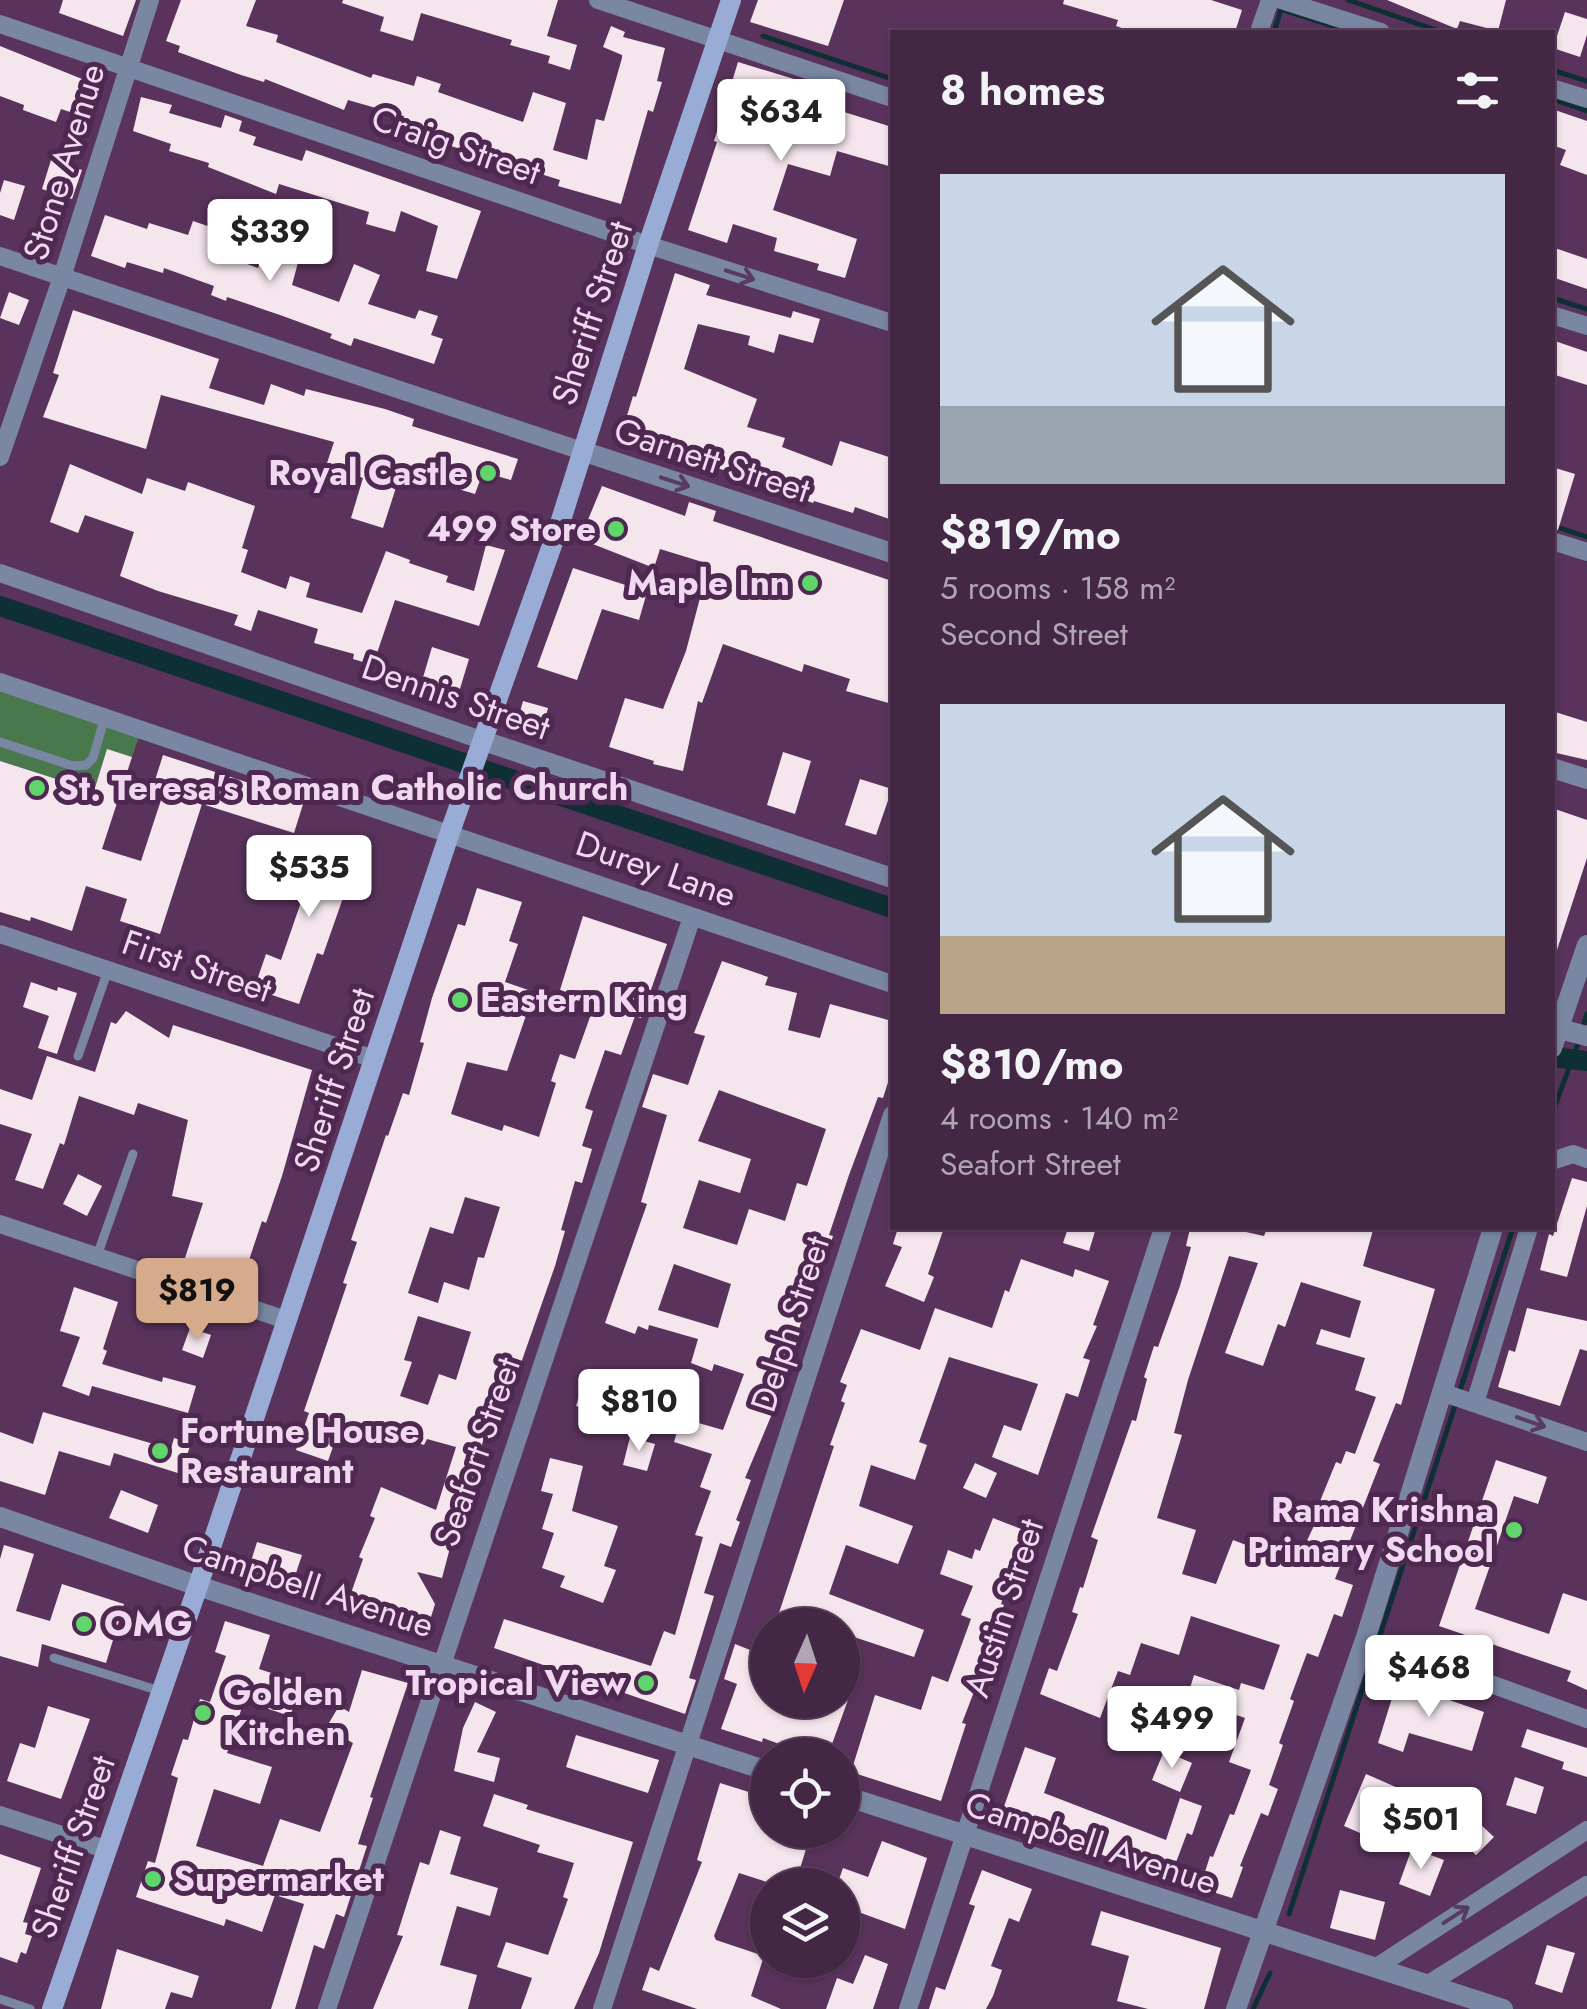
<!DOCTYPE html>
<meta charset="utf-8">
<style>
:root{--surface:#442645;--page:#4e3250;--text:#f1f3f6;--muted:#afa5b3;--line:#5c435e;--accent:#d6ab8b}
body{margin:0;font-family:Jost,sans-serif;background:var(--page);color:var(--text);height:100vh;display:flex;flex-direction:column;font-size:38px;white-space:nowrap}
*{box-sizing:border-box;margin:0}
p{font-size:32px;color:var(--muted)}
.icon{flex:none;width:55px;height:55px;fill:none;stroke:currentColor;stroke-width:2;stroke-linecap:round;stroke-linejoin:round}
.map{position:relative;flex:1;overflow:hidden}
.details{position:absolute;left:890px;top:30px;width:665px;height:1200px;display:flex;flex-direction:column;background:var(--surface);border-radius:0px;box-shadow:0 2px 8px #0004,0 0 0 2px var(--line)}
.details>*{flex:none}
.needle{width:65px;rotate:183deg}
.buttons{position:absolute;left:750px;top:1608px;display:grid;gap:20px}
.buttons a{display:grid;place-items:center;width:110px;height:110px;border-radius:50%;background:var(--surface);box-shadow:0 2px 8px #0004,0 0 0 2px var(--line);font-size:50px}
.price{position:absolute;translate:-50% -85px;padding:0 22px;border-radius:10px;background:#fff;color:#222;font-size:32px;line-height:65px;filter:drop-shadow(0 2px 5px #0008)}
.price::after{content:'';position:absolute;left:50%;top:60px;width:30px;height:22px;margin-left:-15px;background:inherit;clip-path:polygon(0 0,100% 0,50% 100%)}
.price.current{background:var(--accent);color:#111}
ul{padding:0;list-style:none}
li{display:grid;align-content:center;gap:20px;height:530px;padding:0 50px}
li span{display:grid;place-items:center;height:310px;border-radius:0px;color:#555}
li>.icon{margin-inline-start:auto}
span .icon{width:180px;height:180px;fill:#fffc;stroke-width:1}
li b{font-size:42px}
h2{display:flex;justify-content:space-between;align-items:center;height:120px;padding:0 50px;font-size:42px}
.map>svg:first-child{display:block}
.green{fill:#49784c}
.lines{fill:none;stroke-linecap:round;stroke-linejoin:round}
.stream{stroke:#0e2f33;stroke-width:5}
.canal{stroke:#0e2f33;stroke-width:20}
.building{fill:#f5e6ee;fill-rule:evenodd}
.service{stroke:#7a87a2;stroke-width:9}
.minor{stroke:#7a87a2;stroke-width:18}
.tertiary{stroke:#7a87a2;stroke-width:20}
.secondary{stroke:#98acd6;stroke-width:20}
.oneway{stroke:#583b61}
.poi-dot{fill:#5fd56b;stroke:#4f2851;stroke-width:4}
.labels{text-anchor:middle;dominant-baseline:central;stroke-width:10;stroke-linejoin:round;paint-order:stroke}
.street-label{font-size:35px;fill:#f0d8f1;stroke:#4f2851}
.poi-label{font-size:35px;font-weight:bold;fill:#f0d8f1;stroke:#4f2851;text-anchor:start}
</style>
<div class="map">
<svg width="1587" height="2009" viewBox="0 0 1587 2009">
<rect width="100%" height="100%" fill="#5a335c"/>
<path class="green" d="M0,687L140,734L132,757L107,750L82,827L75,785L0,761Z"/>
<g class="lines">
<path class="stream" d="M1348,0L1442,32
M1274,32L1281,9L1351,32
M763,36L892,79
M1552,70L1587,81
M1552,99L1587,111
M1552,298L1587,309
M1557,527L1587,537
M1582,1030L1587,1014
M1552,1114L1579,1041
M1289,1914L1513,1228
M1253,2009L1270,1973"/>
<path class="canal" d="M0,606L892,908
M1552,1057L1587,1061"/>
</g>
<path class="building" d="M63,0H136L123,36L59,13Z
M181,0H256L246,26L278,35L276,42L371,78L373,74L414,86L417,76L441,84L438,92L523,122L533,92L566,103L553,150L587,160L596,119L604,121L622,58V55L603,47L611,26L625,32L623,37L665,48L657,81L662,82L653,112L648,110L621,204L558,186L560,180L432,140L433,136L401,125L404,116L348,100L344,110L265,79L264,82L241,75L178,52L180,46L166,41Z
M343,0H558L547,36L577,45L570,70L548,63L550,56L510,45L512,40L421,13L413,41L380,31L384,17L342,3Z
M758,0H844L828,46L750,22Z
M1064,0H1211L1242,10L1235,32H1133L1116,26L1118,20L1063,4Z
M1387,0H1506L1498,31L1460,21L1457,29Z
M1565,12L1587,19V35L1580,57L1553,48Z
M0,46L102,87L91,119L61,109L56,122L23,110L24,105L0,96Z
M738,62L817,86L812,102L892,127V167L837,151L830,176L788,164L773,210L857,239L845,278L817,270L819,264L774,251L777,238L733,224L727,243L688,230L717,142L714,141Z
M141,97L172,105L169,113L221,128L225,115L242,121L239,131L256,137L253,145L302,161L306,150L481,211L457,279L426,271L438,226L401,211L395,232L366,224L369,212L279,184L276,194L208,167L209,163L169,151L171,144L133,131Z
M1552,109L1587,121V175L1560,165L1566,150L1552,145Z
M51,160L82,170L72,199L42,189Z
M4,180L25,186L14,220L0,215V193Z
M105,215L147,229L149,223L188,235L193,221L222,231L215,252L258,268L270,232L303,244L292,285L339,302L354,264L380,275L368,304L415,319L419,310L438,316L431,335L443,339L434,364L354,338L351,346L330,338L332,334L280,315L227,297L226,301L211,295L214,286L164,268L163,273L127,262L125,268L91,256Z
M1552,247L1587,259V289L1552,277Z
M675,273L710,285L706,295L791,318L793,311L820,319L813,343L779,334L774,353L748,345L750,336L698,324L684,369L757,399L747,427L785,438L782,447L832,466L840,441L892,458V520L855,507L853,513L814,501L813,503L780,491L782,484L691,462L621,435L633,396L636,397Z
M9,292L29,300L19,325L0,318Z
M73,310L219,359L209,388L264,405L271,384L304,396L306,389L385,409L414,419L412,426L518,459L511,480L483,472L475,494L401,472L383,528L351,518L363,478L326,466L334,442L161,395L146,449L43,417L59,375L53,373Z
M1552,340L1587,352V385L1552,374Z
M70,464L142,494L147,478L185,491L188,482L255,506L242,548L248,550L241,572L286,589L290,576L310,583L306,597L362,613L386,551L410,560L409,563L448,576L446,582L474,591L486,545L505,550L479,626L395,600L373,665L353,659L354,654L314,643L318,629L258,610L251,631L234,625L238,615L158,591L120,576L134,532L85,515L78,533L50,522Z
M1552,467L1575,474L1558,530L1552,529Z
M602,486L685,516L689,502L716,511L713,521L892,581V704L846,691L850,679L804,664L802,672L723,644L702,703L698,701L683,771L653,764L654,761L609,747L625,698L663,709L686,651L709,564L660,549L654,568L580,539Z
M573,568L647,592L639,620L602,609L577,680L537,667Z
M432,647L469,659L459,692L422,681Z
M523,701L548,708L543,727L518,719Z
M1552,711L1587,722V760L1552,752Z
M107,749L132,757L102,849L141,861L162,797L151,793L163,755L304,801L294,833L202,804L160,934L120,921L127,899L86,886L72,931L31,917L30,921L0,912V761L94,791Z
M783,752L811,761L795,814L767,805Z
M860,779L892,789L876,835L845,825Z
M1552,808L1587,820V858L1555,956Z
M306,837L358,855L323,955L317,953L299,1004L254,989L266,954L281,960L310,876L294,871Z
M477,888L522,902L509,941L518,944L505,982L534,992L507,1071L467,1062L451,1114L502,1131L504,1125L539,1137L556,1083L551,1081L560,1054L575,1059L595,1003L560,990L583,916L667,944L641,1018L635,1016L621,1055L605,1050L585,1108L593,1111L582,1146L592,1149L582,1183L575,1181L561,1230L565,1231L555,1266L499,1426L488,1423L472,1480L478,1482L454,1545L451,1544L442,1578L417,1572L435,1604L431,1617L417,1623L350,1596L363,1559L359,1557L375,1518L370,1516L381,1487L436,1510L456,1447L427,1439L424,1445L387,1433L385,1439L341,1424L328,1461L296,1450L309,1413L304,1411L347,1284L343,1283L357,1242L351,1240L386,1135L388,1136L403,1093L409,1095L424,1043L420,1042L432,998L458,924L465,926ZM465,1197L500,1207L484,1258L478,1257L469,1290L444,1282L438,1303L408,1293L430,1227L453,1234ZM418,1316L471,1332L456,1380L439,1374L428,1405L400,1396L412,1362L404,1360Z
M722,961L768,977L765,985L797,993L788,1030L820,1038L830,1004L892,1021V1070L883,1098L878,1097L849,1175L829,1235L833,1236L827,1255L822,1253L777,1402L745,1478L751,1480L736,1520L740,1522L731,1547L720,1543L704,1593L714,1596L689,1678L696,1680L685,1714L494,1648L504,1619L651,1666L664,1631L675,1635L703,1537L695,1535L711,1491L700,1487L712,1454L674,1442L681,1418L723,1430L744,1374L714,1364L712,1371L691,1363L698,1339L649,1325L648,1330L638,1326L635,1334L605,1323L647,1204L641,1202L667,1115L642,1107L653,1074L688,1085L705,1036L694,1033ZM719,1090L826,1129L807,1186L797,1183L785,1221L749,1209L737,1245L683,1228L699,1180L740,1193L751,1159L698,1141ZM674,1264L731,1284L718,1328L658,1310Z
M31,982L57,991L58,987L77,993L57,1054L38,1048L49,1016L23,1007Z
M126,1011L169,1038L173,1025L312,1070L282,1176L266,1223L262,1221L242,1281L184,1261L203,1203L172,1196L188,1120L138,1103L134,1115L79,1096L64,1145L60,1143L43,1189L15,1180L32,1134L0,1124V1089L32,1100L47,1056L95,1072L111,1022L116,1024Z
M78,1174L102,1186L87,1216L63,1204Z
M1572,1178L1587,1182V1206L1567,1277L1540,1270L1549,1234L1553,1236Z
M898,1228H944L928,1274L934,1277L924,1302L885,1286L902,1247L893,1244Z
M1068,1228H1096L1089,1251L1063,1243Z
M1190,1228H1228L1264,1236L1267,1228H1364L1373,1230L1363,1266L1435,1289L1401,1405L1396,1403L1373,1461L1380,1464L1335,1579L1353,1585L1342,1617L1334,1614L1318,1657L1307,1653L1290,1699L1294,1701L1279,1743L1283,1745L1269,1785L1278,1789L1268,1816L1261,1813L1240,1866L1243,1867L1232,1898L1200,1888L1210,1856L1213,1857L1230,1814L1234,1815L1251,1770L1229,1762L1245,1718L1187,1698L1194,1675L1239,1690L1241,1683L1264,1690L1280,1645L1191,1616L1179,1655L1141,1643L1130,1675L1118,1671L1100,1718L1040,1694L1049,1668L1057,1671L1078,1614L1072,1612L1080,1587L1083,1588L1098,1540L1091,1537L1132,1420L1136,1421L1147,1379L1144,1377L1154,1346L1158,1347L1180,1286L1191,1247L1186,1246ZM1229,1256L1258,1263L1225,1353L1263,1366L1278,1324L1285,1327L1301,1282L1361,1301L1350,1338L1321,1329L1316,1344L1365,1358L1355,1390L1376,1397L1355,1454L1346,1451L1341,1464L1336,1462L1316,1511L1320,1513L1296,1564L1233,1540L1216,1584L1182,1574L1196,1530L1157,1518L1182,1435L1174,1433L1188,1380Z
M1021,1259L1073,1277L1075,1269L1109,1281L1093,1325L1097,1326L1083,1358L1090,1360L1078,1397L1066,1393L1038,1475L992,1457L1004,1425L1021,1431L1038,1384L949,1357L919,1442L927,1445L915,1480L871,1465L859,1506L913,1526L898,1564L846,1545L829,1594L924,1630L914,1657L842,1633V1625H775L834,1446L830,1445L845,1403L841,1401L847,1385L840,1382L861,1329L920,1350L935,1308L992,1328L1005,1290L1009,1292Z
M74,1287L118,1302L103,1349L107,1351L102,1364L162,1382L163,1377L196,1386L188,1413L92,1386L89,1396L62,1386L80,1337L60,1331Z
M1527,1308L1587,1321V1351L1580,1349L1560,1406L1498,1387L1509,1350L1515,1352Z
M190,1328L211,1335L203,1358L182,1350Z
M584,1380L631,1395L622,1421L576,1406Z
M43,1412L171,1449L174,1438L191,1443L181,1474L114,1453L110,1466L59,1451L45,1495L0,1481V1432L33,1444Z
M630,1437L655,1444L647,1471L623,1465Z
M550,1458L583,1466L572,1511L618,1526L604,1566L616,1570L603,1603L560,1587L565,1576L542,1568L554,1533L542,1529L553,1494L541,1491Z
M1496,1460L1547,1477L1538,1504L1514,1496L1475,1609L1549,1634L1563,1593L1587,1601V1690L1567,1681L1571,1671L1439,1626Z
M975,1463L997,1473L986,1498L963,1488Z
M121,1490L158,1505L148,1533L109,1518Z
M993,1518L1021,1529L1017,1541L1022,1543L1001,1604L1004,1605L986,1648L990,1650L962,1723L966,1724L941,1801L851,1772L875,1695L921,1710L932,1676L948,1682L971,1619L961,1615L973,1586L940,1574L948,1550L972,1559L975,1549L980,1551Z
M257,1542L302,1555L292,1585L248,1571Z
M4,1545L34,1554L16,1611L50,1621L62,1584L124,1604L106,1663L42,1644L38,1667L0,1656V1559Z
M225,1621L270,1635L259,1669L302,1683L290,1716L244,1701L227,1753L272,1767L260,1804L214,1789L196,1846L263,1866L280,1819L320,1832L353,1743L326,1728L339,1706L349,1712L362,1670L408,1683L370,1797L373,1798L358,1844L367,1846L344,1917L336,1914L324,1949L314,1945L295,2009H271L304,1904L275,1895L262,1932L226,1919L224,1926L136,1897L148,1861L155,1863L178,1778L171,1775L183,1739L188,1740L200,1699L210,1702L226,1656L215,1652Z
M735,1644L768,1657V1700H848L828,1755H809L763,1738L762,1742L721,1729L737,1684L724,1679Z
M1397,1682L1484,1712L1472,1751L1409,1733L1403,1752L1378,1743Z
M475,1702L496,1712L477,1752L500,1758L494,1782L454,1771L463,1728Z
M48,1706L90,1719L61,1799L7,1781L20,1743L35,1748Z
M1527,1729L1587,1748V1777L1562,1769L1564,1762L1521,1747Z
M576,1735L659,1760L648,1793L566,1767Z
M1025,1747L1056,1758L1044,1793L1166,1840L1180,1798L1202,1806L1192,1835L1187,1833L1169,1881L1001,1815Z
M1164,1751L1192,1763L1180,1792L1152,1780Z
M1366,1774L1421,1798L1399,1850L1344,1826Z
M1515,1777L1544,1787L1536,1814L1506,1805Z
M720,1783L768,1798V1830H817L810,1850L806,1849L795,1885H776L739,1873L714,1936L716,1940L764,1956L751,1996L781,2009H697L642,1990L650,1967L659,1971L702,1862L697,1860Z
M494,1794L528,1805L526,1809L633,1842L599,1953L574,2009H521L532,1978L497,1967L506,1942L548,1955L568,1899L563,1897L574,1863L537,1852L540,1845L483,1826Z
M1479,1823L1494,1837L1476,1855L1461,1841Z
M440,1830L461,1837L450,1874L498,1888L490,1916L457,1906L440,1965L477,1975L468,2009H373L403,1936L397,1935L420,1862L429,1865Z
M882,1841L927,1858L905,1929L842,1906V1885H837L843,1868L868,1877Z
M1412,1848L1444,1860L1430,1896L1399,1884Z
M0,1854L41,1868L23,1922L28,1923L25,1934L32,1936L26,1954L21,1952L17,1963L0,1957Z
M982,1870L1032,1889L1019,1922L1009,1918L991,1966L1002,1970L993,1996L986,2009H929L936,1987L945,1990L975,1906L969,1904Z
M1340,1890L1385,1902L1375,1940L1330,1928Z
M1101,1911L1221,1948L1204,2009H1148L1117,2001L1129,1956L1091,1945Z
M1547,1945L1575,1953L1562,1993L1535,1984Z
M117,1949L199,1976L192,1998L171,1992L165,2009H101Z
M865,1955L888,1964L873,2009H826L837,1978L853,1984Z"/>
<g class="lines">
<path class="service" d="M0,742L73,766L86,765L93,758L105,717
M78,1056L108,970
M97,1256L133,1154
M54,1658L160,1691
M0,1999L30,2009"/>
<path class="minor" d="M598,0L892,98
M1281,0L1381,32
M0,24L648,245L892,323
M1259,32L1270,0
M1552,88L1587,99
M0,256L582,451
M1552,315L1587,326
M0,457L62,277L150,0
M1552,541L1587,552
M0,573L484,741
M0,682L892,984
M0,934L374,1059
M1552,1161L1573,1154L1587,1159
M0,1224L286,1320
M1444,1393L1587,1442
M1475,1403L1529,1228
M1398,1650L1587,1719
M0,1815L105,1849
M1375,1968L1587,1830
M1427,1985L1587,1885
M327,2009L692,917
M602,2009L892,1115
M908,2009L1163,1228"/>
<path class="tertiary" d="M582,451L892,553
M484,741L892,878
M1552,768L1587,779
M1552,1027L1587,1036
M1552,1048L1587,945
M0,1517L198,1586L768,1771
M842,1795L1503,2009
M1236,2009L1366,1637L1493,1228"/>
<path class="secondary" d="M52,2009L198,1586L450,832L561,520L648,245L731,0"/>
</g>
<defs><path id="oneway-shaft" d="M-6 0H5M1.5-3L5.5 0L1.5 3" fill="none" stroke-width="1.6" stroke-linecap="round" stroke-linejoin="round" transform="scale(2.5)"/></defs>
<g class="oneway">
<use href="#oneway-shaft" transform="translate(740 275) rotate(18)"/>
<use href="#oneway-shaft" transform="translate(675 482) rotate(18)"/>
<use href="#oneway-shaft" transform="translate(1531 1422) rotate(19)"/>
<use href="#oneway-shaft" transform="translate(1456 1915) rotate(-33)"/>
</g>
<g class="poi-dot">
<circle cx="488" cy="473" r="10"/>
<circle cx="616" cy="529" r="10"/>
<circle cx="810" cy="583" r="10"/>
<circle cx="37" cy="788" r="10"/>
<circle cx="460" cy="1000" r="10"/>
<circle cx="160" cy="1451" r="10"/>
<circle cx="1514" cy="1530" r="10"/>
<circle cx="84" cy="1624" r="10"/>
<circle cx="646" cy="1683" r="10"/>
<circle cx="203" cy="1713" r="10"/>
<circle cx="153" cy="1879" r="10"/>
</g>
<g class="labels">
<g class="street-label">
<text transform="translate(456 145) rotate(19)">Craig Street</text>
<text transform="translate(64 162) rotate(-73)">Stone Avenue</text>
<text transform="translate(592 313) rotate(-72)">Sheriff Street</text>
<text transform="translate(712 460) rotate(18)">Garnett Street</text>
<text transform="translate(456 697) rotate(19)">Dennis Street</text>
<text transform="translate(656 869) rotate(19)">Durey Lane</text>
<text transform="translate(197 966) rotate(19)">First Street</text>
<text transform="translate(334 1080) rotate(-72)">Sheriff Street</text>
<text transform="translate(790 1324) rotate(-72)">Delph Street</text>
<text transform="translate(477 1452) rotate(-71)">Seafort Street</text>
<text transform="translate(308 1586) rotate(18)">Campbell Avenue</text>
<text transform="translate(1004 1608) rotate(-72)">Austin Street</text>
<text transform="translate(1091 1843) rotate(18)">Campbell Avenue</text>
<text transform="translate(73 1847) rotate(-71)">Sheriff Street</text>
</g>
<g class="poi-label">
<text x="468" y="473" text-anchor="end">Royal Castle</text>
<text x="596" y="529" text-anchor="end">499 Store</text>
<text x="790" y="583" text-anchor="end">Maple Inn</text>
<text x="57" y="788">St. Teresa's Roman Catholic Church</text>
<text x="480" y="1000">Eastern King</text>
<text x="180" y="1431">Fortune House<tspan x="180" dy="40">Restaurant</tspan></text>
<text x="1494" y="1510" text-anchor="end">Rama Krishna<tspan x="1494" dy="40">Primary School</tspan></text>
<text x="104" y="1624">OMG</text>
<text x="626" y="1683" text-anchor="end">Tropical View</text>
<text x="223" y="1693">Golden<tspan x="223" dy="40">Kitchen</tspan></text>
<text x="173" y="1879">Supermarket</text>
</g>
</g>
</svg>
<div class="buttons">
<a><svg class="needle" viewBox="-14 -14 28 28"><path d="M0-13l5 13h-10z" fill="#e53935"/><path d="M0 13l5-13h-10z" fill="#afa5b3"/></svg></a>
<a><svg class="icon" aria-label="locate" viewBox="0 0 24 24"><circle cx="12" cy="12" r="6"/><path d="M12 2v4M12 18v4M2 12h4M18 12h4"/></svg></a>
<a><svg class="icon" aria-label="layers" viewBox="0 0 24 24"><path d="M12 4l9 5-9 5-9-5zM3 14l9 5 9-5"/></svg></a>
</div>
<b class="price" style="left:781px;top:164px">$634</b>
<b class="price" style="left:270px;top:284px">$339</b>
<b class="price" style="left:309px;top:920px">$535</b>
<b class="price current" style="left:197px;top:1343px">$819</b>
<b class="price" style="left:639px;top:1454px">$810</b>
<b class="price" style="left:1429px;top:1720px">$468</b>
<b class="price" style="left:1172px;top:1771px">$499</b>
<b class="price" style="left:1421px;top:1872px">$501</b>
<section class="details">
<h2>8 homes<svg class="icon" aria-label="filters" viewBox="0 0 24 24"><path d="M4 7h16M4 17h16"/><circle cx="9" cy="7" r="2"/><circle cx="15" cy="17" r="2"/></svg></h2>
<ul>
<li><span style="background:linear-gradient(#c9d6e8 75%,#9aa5b1 0)"><svg class="icon" aria-label="home" viewBox="0 0 24 24"><path d="M3 11l9-7 9 7M6 9v11h12V9"/></svg></span><div><b>$819/mo</b><p>5 rooms · 158 m²</p><p>Second Street</p></div></li>
<li><span style="background:linear-gradient(#c9d6e8 75%,#b9a48a 0)"><svg class="icon" aria-label="home" viewBox="0 0 24 24"><path d="M3 11l9-7 9 7M6 9v11h12V9"/></svg></span><div><b>$810/mo</b><p>4 rooms · 140 m²</p><p>Seafort Street</p></div></li>
</ul>
</section>
</div>
